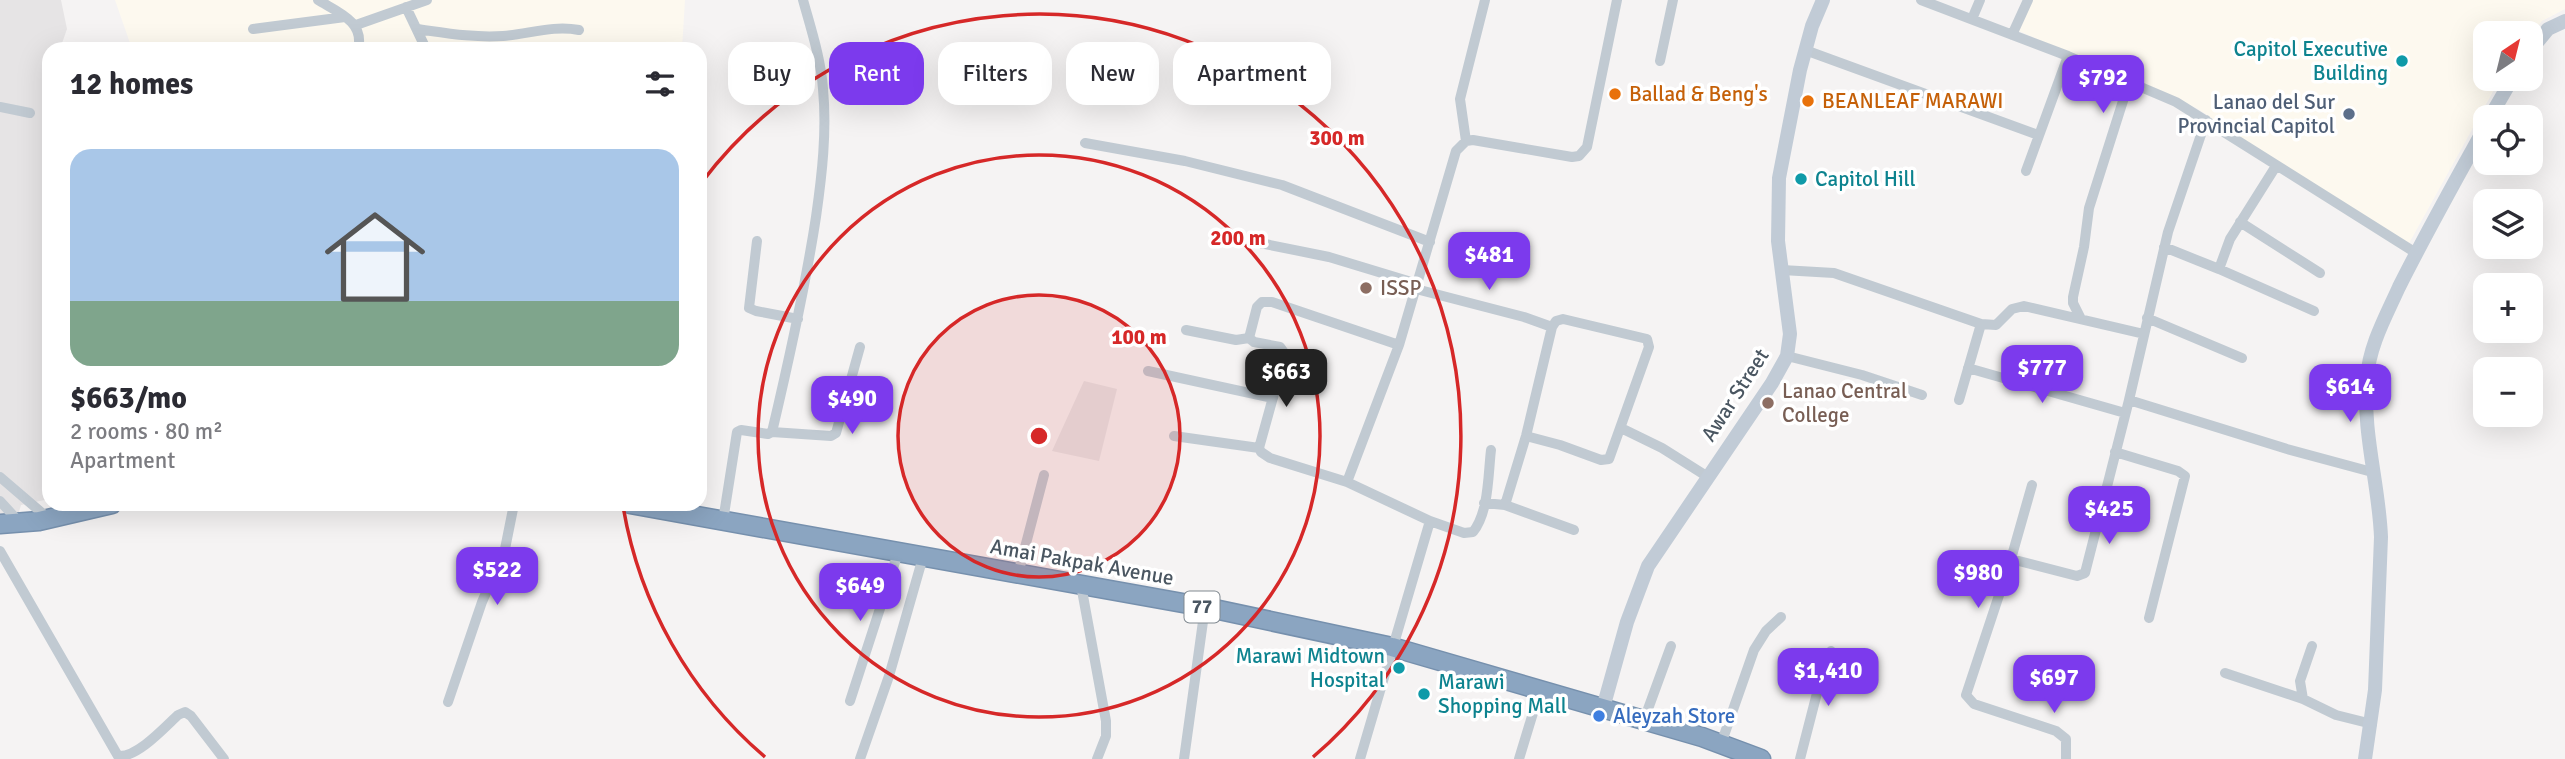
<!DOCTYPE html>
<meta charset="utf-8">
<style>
:root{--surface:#fff;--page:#f7f7f7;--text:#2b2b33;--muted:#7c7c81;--line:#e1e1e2;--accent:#7c3aed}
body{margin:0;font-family:Signika,sans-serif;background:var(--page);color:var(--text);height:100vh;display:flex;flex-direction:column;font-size:26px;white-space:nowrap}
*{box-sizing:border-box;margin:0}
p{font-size:23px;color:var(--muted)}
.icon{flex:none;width:38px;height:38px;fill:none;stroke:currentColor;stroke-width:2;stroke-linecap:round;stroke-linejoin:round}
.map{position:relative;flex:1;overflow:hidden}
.panel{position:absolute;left:42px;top:42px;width:665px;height:469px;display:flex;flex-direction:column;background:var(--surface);border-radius:21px;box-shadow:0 7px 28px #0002}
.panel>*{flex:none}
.banner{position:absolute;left:728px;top:42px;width:665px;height:63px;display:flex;gap:14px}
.needle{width:46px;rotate:35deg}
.buttons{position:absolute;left:2473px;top:21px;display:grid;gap:14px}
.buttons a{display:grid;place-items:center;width:70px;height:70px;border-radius:14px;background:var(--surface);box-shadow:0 7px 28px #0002;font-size:35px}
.price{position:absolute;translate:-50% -60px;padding:0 16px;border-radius:14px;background:var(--accent);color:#fff;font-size:23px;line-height:46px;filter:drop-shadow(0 2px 4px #0008)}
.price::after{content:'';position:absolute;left:50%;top:42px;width:21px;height:16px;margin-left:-10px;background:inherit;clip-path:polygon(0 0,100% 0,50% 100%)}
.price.on{background:#222;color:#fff}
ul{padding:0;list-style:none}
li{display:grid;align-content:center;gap:14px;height:371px;padding:0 28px}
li+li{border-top:2px solid var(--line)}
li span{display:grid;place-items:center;height:217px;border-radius:21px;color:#555}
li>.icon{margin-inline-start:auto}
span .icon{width:126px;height:126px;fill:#fffc;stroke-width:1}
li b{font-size:30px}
h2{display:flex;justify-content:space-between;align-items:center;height:84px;padding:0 28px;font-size:30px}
.chip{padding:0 24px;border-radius:21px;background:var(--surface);box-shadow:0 7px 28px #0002;font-size:24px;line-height:63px}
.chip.on{background:var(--accent);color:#fff}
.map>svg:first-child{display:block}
.commercial{fill:#fdf9ef}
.education{fill:#e6e4e5}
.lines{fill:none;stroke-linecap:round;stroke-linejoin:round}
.highway-casing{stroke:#7690ad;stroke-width:21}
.street{stroke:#c1cad2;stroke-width:10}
.secondary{stroke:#c1cbd6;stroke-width:14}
.highway{stroke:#8ba5c1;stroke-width:18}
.ring{fill:none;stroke:#d62828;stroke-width:3.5}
.culture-dot{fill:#0f9aa8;stroke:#fff;stroke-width:2.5}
.food-dot{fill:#e8710a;stroke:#fff;stroke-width:2.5}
.service-dot{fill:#5c6f8a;stroke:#fff;stroke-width:2.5}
.education-dot{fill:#8d6e63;stroke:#fff;stroke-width:2.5}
.shop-dot{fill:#3f7fe0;stroke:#fff;stroke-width:2.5}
.labels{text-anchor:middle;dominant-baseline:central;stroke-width:7;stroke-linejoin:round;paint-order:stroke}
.shield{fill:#fff;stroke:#808990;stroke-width:2}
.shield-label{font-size:19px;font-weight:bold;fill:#4a5661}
.culture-label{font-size:21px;fill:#0d838f;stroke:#fff;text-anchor:end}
.food-label{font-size:21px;fill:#c56008;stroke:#fff;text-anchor:start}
.service-label{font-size:21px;fill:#4e5e75;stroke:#fff;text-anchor:end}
.education-label{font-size:21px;fill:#785e54;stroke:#fff;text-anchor:start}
.street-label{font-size:21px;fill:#4a5661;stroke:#fff}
.shop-label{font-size:21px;fill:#366cbe;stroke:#fff;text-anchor:start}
.centre{fill:#d62828;stroke:#fff;stroke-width:3.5}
.ring-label{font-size:21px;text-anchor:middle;font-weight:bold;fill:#d62828;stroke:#fff;stroke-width:7;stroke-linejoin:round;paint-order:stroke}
</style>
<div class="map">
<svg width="2565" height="759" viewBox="0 0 2565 759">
<rect width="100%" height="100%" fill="#f5f3f3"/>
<path class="commercial" d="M115,0H685L682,49H132Z
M2031,0H2565V9L2542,21L2531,35L2530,33H2485V79H2500L2407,247L2198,109L2019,31Z"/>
<path class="education" d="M0,0H61L67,29L60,49H49V499L21,505L16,522L0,521Z
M1084,381L1117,389L1099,461L1052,451Z"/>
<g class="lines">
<defs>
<path id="highway" d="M630,504L1205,607L1392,647L1702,737L1761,759
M0,524L39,521L112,504"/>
</defs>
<use href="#highway" class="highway-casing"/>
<path class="street" d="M318,0C338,12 365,22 358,49
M1921,0L2068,56L2176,102L2416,253
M406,7L426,49
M1972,19L1980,0
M356,25L427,0
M253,29L345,17
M417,29C446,33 474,38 503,36C529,34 553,25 579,30
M2012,35L2028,0
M659,49V47
M1805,50L2038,135
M1660,61L1673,0
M0,107L30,113
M2206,120L2168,232L2129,400L2287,449L2372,472
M1466,141L1460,99L1485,0
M1085,143L1185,161L1282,185L1430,242
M2276,166L2230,239L2219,269L2314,311
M2026,171L2068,56
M2240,222L2320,273
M757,241L749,308L756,311L798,319
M1260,243L1329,257L1418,284
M2164,247L2219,269
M1782,270L1834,273L1981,324L1959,400
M1416,289L1524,317L1552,327
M2147,318L2242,358
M2081,319L2073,303V297L2084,247L2089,208L2129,82
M1981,324L1996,325L2012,309L2024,306L2144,334
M1186,330L1236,340L1249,338
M1787,356L1862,375L1922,395
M1968,368L2125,413
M1148,371L1273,398
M1621,428L1662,448L1708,477
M772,432L831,436L836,433L860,347
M1174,436L1259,448
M2115,452L2178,471L2185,476L2149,618
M0,477L49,519
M1347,482L1270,458L1261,452L1259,448L1285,354L1280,347L1254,342L1249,338L1257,307L1262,302H1272L1399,345
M2032,485L2011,559L1966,695L1974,704L2056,731L2066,739V759
M0,501L20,523
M1484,503L1505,505L1526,436L1552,327L1556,321L1563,319L1647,339L1649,347L1609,459L1601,460L1560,445L1526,436
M1505,505L1574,530
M723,521L737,432L741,430L768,434L772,432C789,360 805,289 816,217C822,175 827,131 823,89C821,59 811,29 803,0
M1430,521L1464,533L1473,532C1489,512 1488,475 1491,450
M0,551L118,756C137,758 165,727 178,715L185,712L191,716L224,759
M2011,559L2077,576L2085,573L2129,400
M1018,574L1044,475
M1081,585L1106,721V736L1097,759
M2225,673L2303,699L2336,715L2372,724
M2303,699L2300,681L2312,646
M850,701L898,553
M448,702L482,602L505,549L514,504
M1644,720L1671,646
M1721,744L1754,650L1766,631L1781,617
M860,759L889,676L923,557
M1184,759L1205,607
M1360,759L1430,521L1347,482L1399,345L1456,151L1466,141L1473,140L1572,157L1579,156L1587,147L1617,0
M1519,759L1540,690
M1800,759L1817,693L1831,651"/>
<path class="secondary" d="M2530,51L2548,29L2565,21
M2490,117L2512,79
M1603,708L1627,622L1648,566L1772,383L1787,356L1790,334L1778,241L1779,178L1800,70L1812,26L1823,0
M2365,759L2375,690L2381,537C2379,484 2362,432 2367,378C2369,346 2386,316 2399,287C2426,233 2456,180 2485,127"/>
<use href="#highway" class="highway"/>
</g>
<circle cx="1039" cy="436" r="141" fill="#d62828" fill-opacity=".12"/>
<g class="ring">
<circle cx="1039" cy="436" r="141"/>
<circle cx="1039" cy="436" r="281"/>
<path d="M765 757A422 422 0 0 1 623 506M702 182A422 422 0 1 1 1313 757"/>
</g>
<g class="culture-dot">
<circle cx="2402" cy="61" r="7"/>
<circle cx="1801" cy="179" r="7"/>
<circle cx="1399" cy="668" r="7"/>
<circle cx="1424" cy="694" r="7"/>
</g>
<g class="food-dot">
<circle cx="1615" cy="94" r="7"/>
<circle cx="1808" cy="101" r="7"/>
</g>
<circle class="service-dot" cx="2349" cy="114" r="7"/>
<g class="education-dot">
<circle cx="1366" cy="288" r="7"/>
<circle cx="1768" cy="403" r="7"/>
</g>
<circle class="shop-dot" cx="1599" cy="716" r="7"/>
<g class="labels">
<rect class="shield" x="1184.5" y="591.5" width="35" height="31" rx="5"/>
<g class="shield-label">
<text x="1202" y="607">77</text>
</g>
<g class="culture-label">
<text x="2388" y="49">Capitol Executive<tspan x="2388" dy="24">Building</tspan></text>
<text x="1815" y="179" text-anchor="start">Capitol Hill</text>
<text x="1385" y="656">Marawi Midtown<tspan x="1385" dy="24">Hospital</tspan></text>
<text x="1438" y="682" text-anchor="start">Marawi<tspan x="1438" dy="24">Shopping Mall</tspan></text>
</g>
<g class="food-label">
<text x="1629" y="94">Ballad &amp; Beng's</text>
<text x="1822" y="101">BEANLEAF MARAWI</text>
</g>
<g class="service-label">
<text x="2335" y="102">Lanao del Sur<tspan x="2335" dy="24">Provincial Capitol</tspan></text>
</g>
<g class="education-label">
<text x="1380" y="288">ISSP</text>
<text x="1782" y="391">Lanao Central<tspan x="1782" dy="24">College</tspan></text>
</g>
<g class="street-label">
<text transform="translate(1735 395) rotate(-57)">Awar Street</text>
<text transform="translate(1082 562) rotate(10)">Amai Pakpak Avenue</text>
</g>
<g class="shop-label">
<text x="1613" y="716">Aleyzah Store</text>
</g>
</g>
<circle cx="1039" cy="436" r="10" class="centre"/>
<g class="ring-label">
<text x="1337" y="145">300 m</text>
<text x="1238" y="245">200 m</text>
<text x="1139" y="344">100 m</text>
</g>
</svg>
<div class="buttons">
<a><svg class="needle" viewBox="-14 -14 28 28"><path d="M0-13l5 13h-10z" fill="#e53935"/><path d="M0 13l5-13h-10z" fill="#7c7c81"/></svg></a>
<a><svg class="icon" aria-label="locate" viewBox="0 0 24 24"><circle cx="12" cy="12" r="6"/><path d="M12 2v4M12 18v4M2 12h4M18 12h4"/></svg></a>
<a><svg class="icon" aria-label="layers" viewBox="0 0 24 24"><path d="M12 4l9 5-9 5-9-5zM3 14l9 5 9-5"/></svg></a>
<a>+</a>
<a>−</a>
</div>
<b class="price" style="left:2103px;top:115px">$792</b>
<b class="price" style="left:1489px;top:292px">$481</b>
<b class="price" style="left:2042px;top:405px">$777</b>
<b class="price on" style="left:1286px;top:409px">$663</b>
<b class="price" style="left:2350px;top:424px">$614</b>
<b class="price" style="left:852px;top:436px">$490</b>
<b class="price" style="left:2109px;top:546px">$425</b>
<b class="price" style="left:497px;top:607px">$522</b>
<b class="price" style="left:1978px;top:610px">$980</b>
<b class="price" style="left:860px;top:623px">$649</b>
<b class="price" style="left:1828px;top:708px">$1,410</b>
<b class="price" style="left:2054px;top:715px">$697</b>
<div class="banner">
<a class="chip">Buy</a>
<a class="chip on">Rent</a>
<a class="chip">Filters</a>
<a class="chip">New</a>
<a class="chip">Apartment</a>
</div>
<section class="panel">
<h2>12 homes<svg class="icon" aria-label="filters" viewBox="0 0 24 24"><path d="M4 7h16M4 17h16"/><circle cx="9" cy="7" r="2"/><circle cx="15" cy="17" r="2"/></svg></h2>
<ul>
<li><span style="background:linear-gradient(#a9c7e8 70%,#7fa58c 0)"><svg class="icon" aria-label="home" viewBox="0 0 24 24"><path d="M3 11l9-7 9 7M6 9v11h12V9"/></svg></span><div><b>$663/mo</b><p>2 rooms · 80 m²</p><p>Apartment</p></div></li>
</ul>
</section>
</div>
